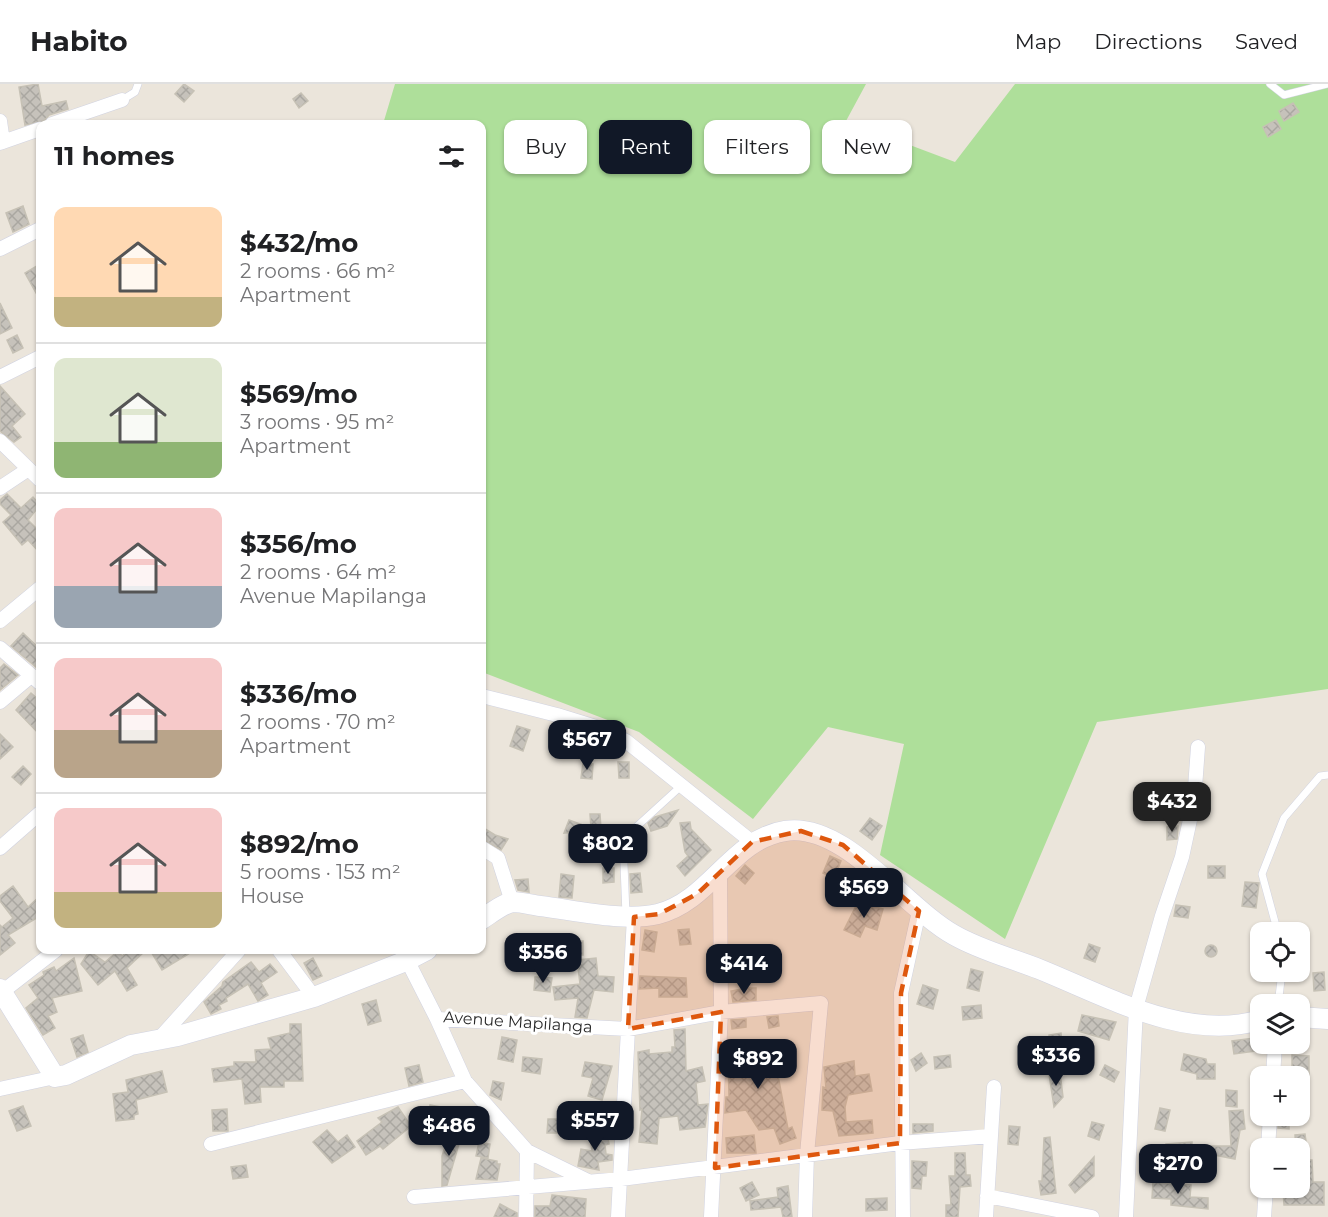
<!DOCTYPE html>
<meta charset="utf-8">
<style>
:root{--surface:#fff;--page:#f6f6f6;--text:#202124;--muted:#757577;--line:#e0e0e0;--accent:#111827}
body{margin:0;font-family:Montserrat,sans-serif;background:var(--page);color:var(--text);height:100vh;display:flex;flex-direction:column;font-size:22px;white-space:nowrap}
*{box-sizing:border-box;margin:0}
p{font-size:20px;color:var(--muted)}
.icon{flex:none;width:33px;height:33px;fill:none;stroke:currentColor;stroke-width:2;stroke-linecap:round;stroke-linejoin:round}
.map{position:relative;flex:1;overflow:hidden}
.panel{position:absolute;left:36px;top:36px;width:450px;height:834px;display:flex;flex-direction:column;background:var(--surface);border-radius:12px;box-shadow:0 2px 4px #0004}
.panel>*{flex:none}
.hud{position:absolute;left:504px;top:36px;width:570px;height:54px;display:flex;gap:12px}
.controls{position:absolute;left:1250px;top:838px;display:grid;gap:12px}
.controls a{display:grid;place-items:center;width:60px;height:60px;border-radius:12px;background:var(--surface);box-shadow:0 2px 4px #0004;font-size:30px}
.price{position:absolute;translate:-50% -51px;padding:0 14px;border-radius:12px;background:var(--accent);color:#fff;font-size:20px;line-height:39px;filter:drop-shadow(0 2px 3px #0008)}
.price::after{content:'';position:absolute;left:50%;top:36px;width:18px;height:14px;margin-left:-9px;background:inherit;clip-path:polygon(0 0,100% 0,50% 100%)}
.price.current{background:#222;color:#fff}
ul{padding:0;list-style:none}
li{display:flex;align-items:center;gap:18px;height:150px;padding:0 18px}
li+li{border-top:2px solid var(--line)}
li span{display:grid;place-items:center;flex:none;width:168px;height:120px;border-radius:12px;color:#555}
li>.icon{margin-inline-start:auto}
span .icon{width:72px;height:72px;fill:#fffc;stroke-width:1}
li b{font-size:26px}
h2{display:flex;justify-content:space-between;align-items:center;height:72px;padding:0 18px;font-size:26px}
.chip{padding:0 21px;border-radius:12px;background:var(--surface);box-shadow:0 2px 4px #0004;font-size:21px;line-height:54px}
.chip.current{background:var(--accent);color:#fff}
header{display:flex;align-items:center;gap:36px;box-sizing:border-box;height:84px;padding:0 30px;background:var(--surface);border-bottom:2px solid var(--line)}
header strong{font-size:28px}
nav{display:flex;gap:33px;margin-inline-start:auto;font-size:21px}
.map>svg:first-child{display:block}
.grass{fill:#aedf9a}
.building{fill:url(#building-cross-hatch);stroke:#c6c1b5;stroke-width:1.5}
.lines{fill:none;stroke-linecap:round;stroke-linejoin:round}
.lane-casing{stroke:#d1d3e1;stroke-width:8}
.street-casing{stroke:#d1d3e1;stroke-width:15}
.secondary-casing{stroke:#d1d3e1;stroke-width:21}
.lane{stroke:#fff;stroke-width:7}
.street{stroke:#fff;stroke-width:14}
.secondary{stroke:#fff;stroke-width:20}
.marked{fill:#de570d;fill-opacity:0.2;stroke:#de570d;stroke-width:4.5;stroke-dasharray:12 8;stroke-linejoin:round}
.labels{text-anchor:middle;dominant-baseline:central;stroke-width:6;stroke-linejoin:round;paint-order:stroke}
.street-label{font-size:16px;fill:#292929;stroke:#fff}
</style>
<header>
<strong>Habito</strong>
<nav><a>Map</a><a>Directions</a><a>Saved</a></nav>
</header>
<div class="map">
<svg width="1328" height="1133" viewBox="0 0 1328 1133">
<defs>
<pattern id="building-cross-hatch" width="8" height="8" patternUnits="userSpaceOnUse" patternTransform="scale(1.5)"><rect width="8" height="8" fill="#c6c2bb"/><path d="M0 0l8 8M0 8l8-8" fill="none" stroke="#aaa7a1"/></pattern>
</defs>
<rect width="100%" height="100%" fill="#ebe5db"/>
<path class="grass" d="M395,0H866L846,37L955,78L1015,0H1328V605L1097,638L1005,855L880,771L904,660L828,643L753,735L639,648L482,588V40H383Z"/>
<path class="building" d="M38,0L42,22L66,17L68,25L49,31L44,37L25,41L19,3Z
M184,0L194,7L184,18L175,10Z
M301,9L308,17L299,24L293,15Z
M1293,19L1299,28L1284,37L1279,27Z
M1276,36L1281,45L1268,53L1263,43Z
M23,122L29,140L13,148L6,129Z
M40,180V216L25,189Z
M0,219L12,244L0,250Z
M17,251L23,264L13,269L7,256Z
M0,302L25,330L12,342L21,353L14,358L0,347Z
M7,410L21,424L33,413L40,421L28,436L40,448V469L28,456L22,461L3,438L11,431L0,420V416Z
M23,549L40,565V580L37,584L11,562Z
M4,580L18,591L0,606V584Z
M31,609L40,617V651L16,626Z
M517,642L530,646L523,667L510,662Z
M0,650L13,663L0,675Z
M618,678H629V694H619Z
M583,679L593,680L592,695L581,694Z
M23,682L31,690L21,701L12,693Z
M678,726L667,742L651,747L648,739L655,733Z
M590,730H600L601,745L564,749L569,736L591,744Z
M870,734L882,742L872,756L860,747Z
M690,738L691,745L711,766L685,792L677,782L688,772L685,768L680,739Z
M1178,742L1177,755L1167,756V743Z
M482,743L495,751L508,755L501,766L482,755Z
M830,772L841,777L834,794L823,789Z
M745,781L754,789L745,800L736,792Z
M1208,782H1225V794H1208Z
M603,784H614V798L603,799Z
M640,789L642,808L631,809L630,790Z
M561,790L574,792L572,814L559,813Z
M528,795L529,808L518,806L515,796Z
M1245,798L1259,799L1256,824L1242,822Z
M856,799L866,806L859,817L848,810Z
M13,802L28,823L40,812V832L8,851L15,859L0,871V841L2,843L13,834L0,817V812Z
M858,818L883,825L877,846L865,842L860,853L844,846Z
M1176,821L1190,823L1188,834L1174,832Z
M689,845L691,860L680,861L678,846Z
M645,846L657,848L654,868L642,866Z
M572,857H583V871H573Z
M1089,860L1100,864L1095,878L1084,874Z
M1205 867a6 6 0 1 1 12 0a6 6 0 1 1-12 0Z
M129,866H146L127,884L137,901L127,907L115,887L98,901L81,880L89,867L105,878L118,867L122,872Z
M150,866H195L162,886Z
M74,874L82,907L52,914L57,928L48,932L55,944L43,951L26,924L38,914L29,901L44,891L43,888L54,883L56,887Z
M313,874L322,892L313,896L304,879Z
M596,874L598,892L614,893L613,908L594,906L587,934L575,933L578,914L555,916L553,903L580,900L577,876Z
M251,878L259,888L270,880L277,888L261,899L268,911L258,917L248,900L226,914L227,917L219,921L221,925L211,930L204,918L222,902L223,898Z
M971,885L983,888L979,907L967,904Z
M1324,888L1325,906L1314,907L1313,889Z
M640,892L686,894L687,913H659V904L639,905Z
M535,893L552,894L550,908L534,906Z
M923,901L938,906L933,925L917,920Z
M747,904H756V916L733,918L731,907Z
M376,916L381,937L368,941L362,920Z
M981,921L982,934L963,936L962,923Z
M1082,931L1116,938L1109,956L1078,947Z
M778,932L779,942L769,944L767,933Z
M746,935V943L732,945L731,936Z
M290,940H301L303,997H284V1003H260L261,1018L245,1020L242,995L214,998L212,985L234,982V978H256L255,966L271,965L268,954L290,949Z
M685,945L686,987L702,983L705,997L696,999L698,1021L708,1020L705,1043L680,1046L678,1032L659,1034L657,1060L639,1058L642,1025L640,1026L638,968L649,966V970L672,968V963H675L674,946Z
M1061,949L1063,968L1051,969L1049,951Z
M83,951L88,968L77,973L71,955Z
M502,953L517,956L513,978L498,975Z
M1254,954L1255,967L1234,970L1232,957Z
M757,957L761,976L785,973L787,985L777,986L788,1045L792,1043L796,1054L780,1060L774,1044L759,1046L746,1026L725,1029L726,1013H729L728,968L746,966L745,959Z
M921,969L927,979L916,987L911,976Z
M1184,970L1206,975L1207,980H1215V995H1197V990L1181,986Z
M950,971L951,983L935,985L934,973Z
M1292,971L1309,972V992H1292Z
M523,973L542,975L540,990L522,987Z
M854,977L855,992L869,990L872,1007L848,1011L845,1023L846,1038L872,1036L873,1049L839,1052L833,1027L822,1026L823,1003L826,1004L824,983Z
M585,978L612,982L602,1016L588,1012L593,994L582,992Z
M419,981L423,998L409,1002L405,984Z
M1105,981L1119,988L1114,998L1100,991Z
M162,987L167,1008L136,1016L138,1030L134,1031V1035L116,1037L113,1010L128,1008L126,996Z
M1060,988L1063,1013L1054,1023L1049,990Z
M493,997L504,999L501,1016L490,1011Z
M1226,1006L1237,1007V1023L1226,1022Z
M430,1021L442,1023L439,1045L427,1043Z
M23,1022L31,1042L17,1047L9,1027Z
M398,1023L411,1042L383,1065L380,1062L366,1071L357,1057L382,1038L378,1034Z
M1160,1024L1170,1026L1165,1047L1155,1045Z
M227,1025L228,1047H213L212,1026Z
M1243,1026L1245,1045L1240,1046L1235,1075L1209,1070V1075L1167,1078L1166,1060L1192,1058V1062H1231L1229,1027Z
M1279,1032H1289V1045L1278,1044Z
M548,1035H566V1049H547Z
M1092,1038L1104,1041L1099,1056L1088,1052Z
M913,1040H933V1047L913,1049Z
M1009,1042L1020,1043L1018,1061L1008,1060Z
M327,1046L338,1058L347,1051L355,1063L332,1079L313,1058Z
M607,1048L609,1060L605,1061L606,1070L612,1071V1076L598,1078L599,1086L578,1082L581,1065L592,1067L590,1051Z
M449,1050L461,1053L447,1101L442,1102V1072Z
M1305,1050L1307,1065H1296L1295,1051Z
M754,1051L756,1069H727L726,1054Z
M1050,1053L1056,1109L1041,1111L1039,1097H1042L1044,1054Z
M479,1058L490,1060L488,1074L476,1072Z
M955,1069H965L966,1091H970L971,1102L960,1103L958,1133H946V1121H951L949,1092H955Z
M1094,1073V1092L1075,1109L1069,1101Z
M481,1074L497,1077V1080H500L497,1096L476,1095Z
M1301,1076H1312L1313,1098H1324V1121H1284L1283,1105L1303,1104Z
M912,1077L927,1078L926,1092H922L921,1105L912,1104Z
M246,1081L248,1093L233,1095L231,1083Z
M752,1098L759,1111L746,1117L740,1104Z
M1153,1098L1191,1101L1190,1113L1208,1114V1125L1171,1121V1115L1152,1114Z
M788,1102L792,1133H783L781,1123L751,1126L750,1117L778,1113L777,1104Z
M552,1111L586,1115L585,1133H535V1122H550Z
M887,1114V1126L866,1127V1115Z
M500,1120L517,1129V1133H494Z"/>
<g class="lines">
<defs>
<path id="lane" d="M1270,0L1284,11L1327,0
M122,16L135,8L138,0
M626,831L623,755L680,703
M1278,849L1262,790L1284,734L1320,692L1328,691
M1278,921L1282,888"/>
<path id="street" d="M0,37L3,58
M52,40L122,16
M0,59L40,45
M0,165L40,145
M0,293L40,273
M0,357L40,396
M0,404L27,386
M0,537L40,504
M0,564L40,599
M482,612L557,631L599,644L626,657L752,758
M0,618L31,592
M0,764L40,729
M482,764L498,774L512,818
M279,866L314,913
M402,866L437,935L628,945L721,928L821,919L807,1070L805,1133
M2,908L56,866
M437,935L465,997L527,1067L588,1097
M158,956L239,866
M1273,993L1275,960
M0,1005L55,993
M211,1060L465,997
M1268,1065L1270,1032
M987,1112L1092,1133
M414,1113L621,1095L900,1059L991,1052
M526,1133L527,1067
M618,1133L634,833
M711,1133L721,928L720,789
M903,1133L901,909L919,827
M986,1133L994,1003
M1126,1133L1136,924L1162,832L1182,773L1194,717L1198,663
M1264,1133L1266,1104"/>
<path id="secondary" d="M482,835C490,830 504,819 513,818C522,818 532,821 540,822C574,826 625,838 658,830C710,817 732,755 785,747C844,737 905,824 954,851C980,866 1011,874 1039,885C1106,912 1186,958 1260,936
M0,905L55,993L66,991L131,961L178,952L314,913L406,877L427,866
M1299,933L1328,935"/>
</defs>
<use href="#lane" class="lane-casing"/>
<use href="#street" class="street-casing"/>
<use href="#secondary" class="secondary-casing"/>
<use href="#lane" class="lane"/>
<use href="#street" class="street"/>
<use href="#secondary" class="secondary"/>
</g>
<path class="marked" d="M801,747L843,761L919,827L901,909L900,1059L715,1084L721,928L628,945L634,833L659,830L697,810L752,758Z"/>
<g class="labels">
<g class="street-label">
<text transform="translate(518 938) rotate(4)">Avenue Mapilanga</text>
</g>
</g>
</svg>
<div class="controls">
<a><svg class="icon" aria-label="locate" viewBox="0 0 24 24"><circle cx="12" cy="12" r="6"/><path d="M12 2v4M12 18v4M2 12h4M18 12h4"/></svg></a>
<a><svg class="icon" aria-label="layers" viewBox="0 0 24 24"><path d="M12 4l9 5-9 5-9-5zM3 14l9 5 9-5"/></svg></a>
<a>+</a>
<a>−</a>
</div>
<b class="price" style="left:587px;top:687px">$567</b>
<b class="price current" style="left:1172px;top:749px">$432</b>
<b class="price" style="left:608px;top:791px">$802</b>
<b class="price" style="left:864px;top:835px">$569</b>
<b class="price" style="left:543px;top:900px">$356</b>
<b class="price" style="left:744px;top:911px">$414</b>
<b class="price" style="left:1056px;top:1003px">$336</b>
<b class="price" style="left:758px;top:1006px">$892</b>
<b class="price" style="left:595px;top:1068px">$557</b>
<b class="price" style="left:449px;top:1073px">$486</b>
<b class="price" style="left:1178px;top:1111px">$270</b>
<div class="hud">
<a class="chip">Buy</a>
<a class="chip current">Rent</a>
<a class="chip">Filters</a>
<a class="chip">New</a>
</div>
<section class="panel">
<h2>11 homes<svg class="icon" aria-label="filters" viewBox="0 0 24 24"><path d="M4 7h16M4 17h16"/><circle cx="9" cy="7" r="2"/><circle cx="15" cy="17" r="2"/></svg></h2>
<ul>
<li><span style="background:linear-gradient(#ffd9b3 75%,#c2b280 0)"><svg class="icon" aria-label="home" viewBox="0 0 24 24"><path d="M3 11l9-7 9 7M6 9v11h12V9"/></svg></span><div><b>$432/mo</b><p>2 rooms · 66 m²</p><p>Apartment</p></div></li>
<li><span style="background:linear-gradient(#dfe7d0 70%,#8fb573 0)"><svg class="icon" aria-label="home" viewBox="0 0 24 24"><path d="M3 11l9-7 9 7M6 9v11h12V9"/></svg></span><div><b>$569/mo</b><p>3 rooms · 95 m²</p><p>Apartment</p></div></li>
<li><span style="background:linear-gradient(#f6c9c9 65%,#9aa5b1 0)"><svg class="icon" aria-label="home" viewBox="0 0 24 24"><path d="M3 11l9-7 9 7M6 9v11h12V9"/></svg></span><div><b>$356/mo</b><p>2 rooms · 64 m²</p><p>Avenue Mapilanga</p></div></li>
<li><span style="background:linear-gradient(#f6c9c9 60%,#b9a48a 0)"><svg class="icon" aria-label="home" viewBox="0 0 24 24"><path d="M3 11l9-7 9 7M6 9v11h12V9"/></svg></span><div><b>$336/mo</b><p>2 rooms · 70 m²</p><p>Apartment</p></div></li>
<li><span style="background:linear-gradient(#f6c9c9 70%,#c2b280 0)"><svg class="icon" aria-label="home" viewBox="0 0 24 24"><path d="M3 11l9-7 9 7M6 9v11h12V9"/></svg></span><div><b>$892/mo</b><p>5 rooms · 153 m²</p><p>House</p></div></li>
</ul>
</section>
</div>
